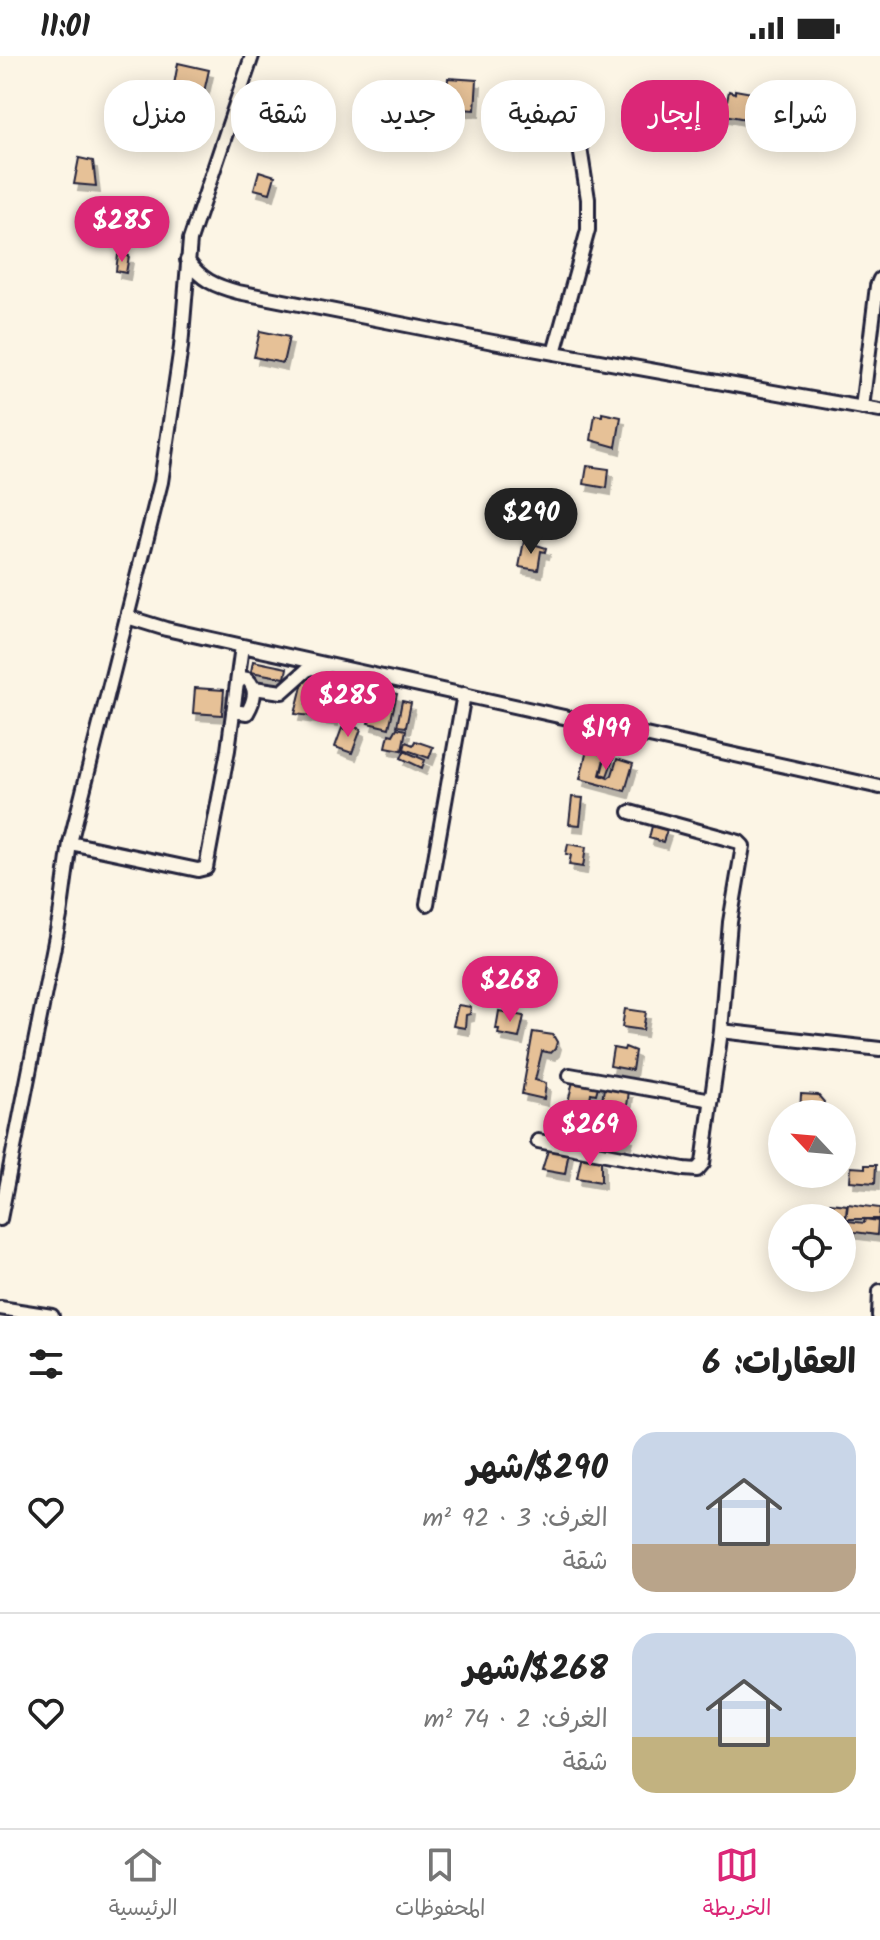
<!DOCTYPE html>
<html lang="ar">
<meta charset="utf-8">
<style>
:root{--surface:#fff;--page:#f2f2f2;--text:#222;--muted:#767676;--line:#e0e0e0;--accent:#db2777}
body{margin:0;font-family:Kalam,"Playpen Sans Arabic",sans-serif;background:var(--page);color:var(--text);direction:rtl;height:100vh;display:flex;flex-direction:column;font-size:30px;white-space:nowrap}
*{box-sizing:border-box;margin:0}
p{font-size:26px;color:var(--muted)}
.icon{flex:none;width:44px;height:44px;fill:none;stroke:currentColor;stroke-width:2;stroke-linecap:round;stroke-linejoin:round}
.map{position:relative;height:1260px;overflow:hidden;direction:ltr}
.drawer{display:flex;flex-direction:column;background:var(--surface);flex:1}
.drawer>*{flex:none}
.banner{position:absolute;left:24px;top:24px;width:832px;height:72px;direction:rtl;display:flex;gap:16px}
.needle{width:52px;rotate:296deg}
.tools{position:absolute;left:768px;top:1044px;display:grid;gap:16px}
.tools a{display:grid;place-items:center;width:88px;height:88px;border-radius:50%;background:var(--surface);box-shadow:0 4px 20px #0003;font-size:40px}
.price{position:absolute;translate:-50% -68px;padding:0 18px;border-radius:28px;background:var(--accent);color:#fff;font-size:26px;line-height:52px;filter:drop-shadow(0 2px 4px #0008)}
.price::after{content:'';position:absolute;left:50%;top:48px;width:24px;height:18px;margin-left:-12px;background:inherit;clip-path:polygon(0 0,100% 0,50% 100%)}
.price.selected{background:#222;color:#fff}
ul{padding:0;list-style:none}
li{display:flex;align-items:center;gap:24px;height:200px;padding:0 24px}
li+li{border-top:2px solid var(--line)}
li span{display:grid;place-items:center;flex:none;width:224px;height:160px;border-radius:24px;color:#555}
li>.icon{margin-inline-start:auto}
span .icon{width:96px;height:96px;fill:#fffc;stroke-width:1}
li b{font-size:34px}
h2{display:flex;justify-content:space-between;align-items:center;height:96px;padding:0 24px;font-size:34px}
.chip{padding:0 28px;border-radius:32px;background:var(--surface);box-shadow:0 4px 20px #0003;font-size:28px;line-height:72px}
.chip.selected{background:var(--accent);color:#fff}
.status{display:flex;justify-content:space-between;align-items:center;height:56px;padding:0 40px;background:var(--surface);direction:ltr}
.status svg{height:22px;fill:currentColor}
.tabs{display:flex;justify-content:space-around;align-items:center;height:112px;border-top:2px solid var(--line);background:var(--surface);font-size:22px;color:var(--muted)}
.tabs a{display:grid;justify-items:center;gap:4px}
.tabs .selected{color:var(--accent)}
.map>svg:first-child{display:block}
.building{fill:#e6c197;stroke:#22223b;stroke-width:2;filter:url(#shadow)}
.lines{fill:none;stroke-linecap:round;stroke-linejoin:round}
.minor-casing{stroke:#22223b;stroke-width:18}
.minor{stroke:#fcf5e5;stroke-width:12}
</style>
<div class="status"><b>11:01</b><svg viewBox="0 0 49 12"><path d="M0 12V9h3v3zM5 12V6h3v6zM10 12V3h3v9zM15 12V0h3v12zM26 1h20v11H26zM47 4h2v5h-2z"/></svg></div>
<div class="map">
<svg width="880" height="1260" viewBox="0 0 880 1260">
<defs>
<filter id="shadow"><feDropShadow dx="4" dy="7" stdDeviation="0" flood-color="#0004"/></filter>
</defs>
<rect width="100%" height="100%" fill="#fcf5e5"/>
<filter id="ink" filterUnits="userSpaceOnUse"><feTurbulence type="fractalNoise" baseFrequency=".0125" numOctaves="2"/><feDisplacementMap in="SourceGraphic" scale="16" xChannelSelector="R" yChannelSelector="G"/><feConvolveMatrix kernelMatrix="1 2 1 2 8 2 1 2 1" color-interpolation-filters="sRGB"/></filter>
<g filter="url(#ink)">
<path class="building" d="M178,7L209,14L203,40L173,34Z
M448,22L477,24L475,54L446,52Z
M735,34L752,37L746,63L724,59L729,35L735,37Z
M495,40L518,43L512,63L493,60Z
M79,102L93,105L96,130L74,128Z
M259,115L275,120L270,137L254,133Z
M118,199L129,200L126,217L116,215Z
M260,275L289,281L283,307L254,301Z
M602,357L621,361L616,391L591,384L595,359L602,360Z
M587,410L609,413L607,432L584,428Z
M524,485L546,492L545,496L541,495L538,514L519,511Z
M253,605L287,612L285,622L251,616Z
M344,617L359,619L357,637L342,635Z
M305,618L340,624V641L331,639V636H327L329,627L308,628L306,648L335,652L334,663L295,658Z
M195,632L224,634L222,659L193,657Z
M377,633L397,638L389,672L368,667Z
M343,637L356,638L355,659L342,658Z
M402,645L411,647L406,671L397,670Z
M352,670L361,673L352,697L335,691L342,672L350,675Z
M397,672L406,674L402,694L386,691L389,678L393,679Z
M415,685L433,691L429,702L404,693L406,686L413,689Z
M587,694L605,699L600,719L608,722L612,719L617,703L633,708L625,735L580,723Z
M404,695L425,704L422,712L401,702Z
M606,699L614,701L607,720L601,718Z
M572,741L583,742L580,769L569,768Z
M652,770L667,774L663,786L649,782Z
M568,788L586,791L583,811L569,809L571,799L566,798Z
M458,949L471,951L470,958L466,959L465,972L453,970Z
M625,953L646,956L643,974L622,971Z
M499,955L524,960L519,982L498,978L499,973H496Z
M533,976L553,979L557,986L555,993L551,997L542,995L535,1024L546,1027L544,1043L522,1038Z
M625,991L635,995L632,1014L610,1010L613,992L624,994Z
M573,1025L599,1027L596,1038L591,1037L589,1050L568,1046Z
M604,1032L629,1035L627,1050L622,1049L621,1054L601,1052Z
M801,1038L818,1039L824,1046L821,1054L810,1058L800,1057Z
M607,1063L622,1067L620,1077L629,1079L627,1085L623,1084L619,1088L605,1085Z
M549,1091L569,1094L565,1118L542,1114Z
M582,1098L601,1102V1126L577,1122Z
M865,1109H876L875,1127L850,1125L851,1111L865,1112Z
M830,1147L847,1149L845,1170H842V1162H816L817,1149L830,1150Z
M848,1148L880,1152L879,1163H846Z
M865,1163L878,1165L877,1179L847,1175L848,1165L864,1167Z"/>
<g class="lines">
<defs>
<path id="minor" d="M252,0L190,184L181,291L161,426L127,561L166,573L880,731
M187,204C201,224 215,230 238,236L493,286L880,355
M554,297L588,174V143L576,66
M862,352L877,230L880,223
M254,632L282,636L309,612L324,613
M233,655L247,657C254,645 258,633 247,623L242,622L237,628
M630,756L739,786L743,790L730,866L721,975
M70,787L198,814L206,812L228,694L242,590
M427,848L464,638
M570,1019L712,1044
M538,1085L684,1113L697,1114L703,1107L721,975L880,993
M0,1163L60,860L70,787L127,561
M0,1252L52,1260
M879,1260L880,1235"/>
</defs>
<use href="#minor" class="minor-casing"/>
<use href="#minor" class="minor"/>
</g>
</g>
</svg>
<div class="tools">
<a><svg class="needle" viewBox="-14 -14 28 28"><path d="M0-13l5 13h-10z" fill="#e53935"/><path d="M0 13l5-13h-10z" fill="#767676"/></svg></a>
<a><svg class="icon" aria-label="locate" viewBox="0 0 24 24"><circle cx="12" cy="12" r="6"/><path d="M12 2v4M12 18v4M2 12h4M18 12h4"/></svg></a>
</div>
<b class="price" style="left:122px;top:208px">$285</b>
<b class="price selected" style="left:531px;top:500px">$290</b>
<b class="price" style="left:348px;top:683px">$285</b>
<b class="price" style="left:606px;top:716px">$199</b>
<b class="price" style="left:510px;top:968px">$268</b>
<b class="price" style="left:590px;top:1112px">$269</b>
<div class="banner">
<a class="chip">شراء</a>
<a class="chip selected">إيجار</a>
<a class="chip">تصفية</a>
<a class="chip">جديد</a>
<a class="chip">شقة</a>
<a class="chip">منزل</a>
</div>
</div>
<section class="drawer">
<h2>العقارات: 6<svg class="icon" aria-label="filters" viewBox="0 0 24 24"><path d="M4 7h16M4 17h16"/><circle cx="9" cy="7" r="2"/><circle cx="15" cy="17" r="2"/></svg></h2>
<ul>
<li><span style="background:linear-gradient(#c9d6e8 70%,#b9a48a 0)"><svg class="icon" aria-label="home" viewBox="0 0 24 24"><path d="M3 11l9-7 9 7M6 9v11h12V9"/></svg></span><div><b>$290/شهر</b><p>الغرف: 3 · 92 m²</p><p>شقة</p></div><svg class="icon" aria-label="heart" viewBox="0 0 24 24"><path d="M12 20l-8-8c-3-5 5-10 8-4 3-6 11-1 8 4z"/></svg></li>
<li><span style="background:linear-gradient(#c9d6e8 65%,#c2b280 0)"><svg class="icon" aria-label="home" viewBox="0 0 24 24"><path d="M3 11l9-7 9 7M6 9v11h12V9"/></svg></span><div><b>$268/شهر</b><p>الغرف: 2 · 74 m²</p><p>شقة</p></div><svg class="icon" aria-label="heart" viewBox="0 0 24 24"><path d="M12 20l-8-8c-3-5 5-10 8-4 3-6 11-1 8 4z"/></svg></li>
</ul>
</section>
<nav class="tabs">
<a class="selected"><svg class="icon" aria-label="map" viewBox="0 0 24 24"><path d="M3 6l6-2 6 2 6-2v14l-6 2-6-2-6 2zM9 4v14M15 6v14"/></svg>الخريطة</a>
<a><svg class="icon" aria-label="saved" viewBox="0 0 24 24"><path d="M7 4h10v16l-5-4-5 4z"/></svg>المحفوظات</a>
<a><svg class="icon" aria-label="home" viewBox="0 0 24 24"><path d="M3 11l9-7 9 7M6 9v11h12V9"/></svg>الرئيسية</a>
</nav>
